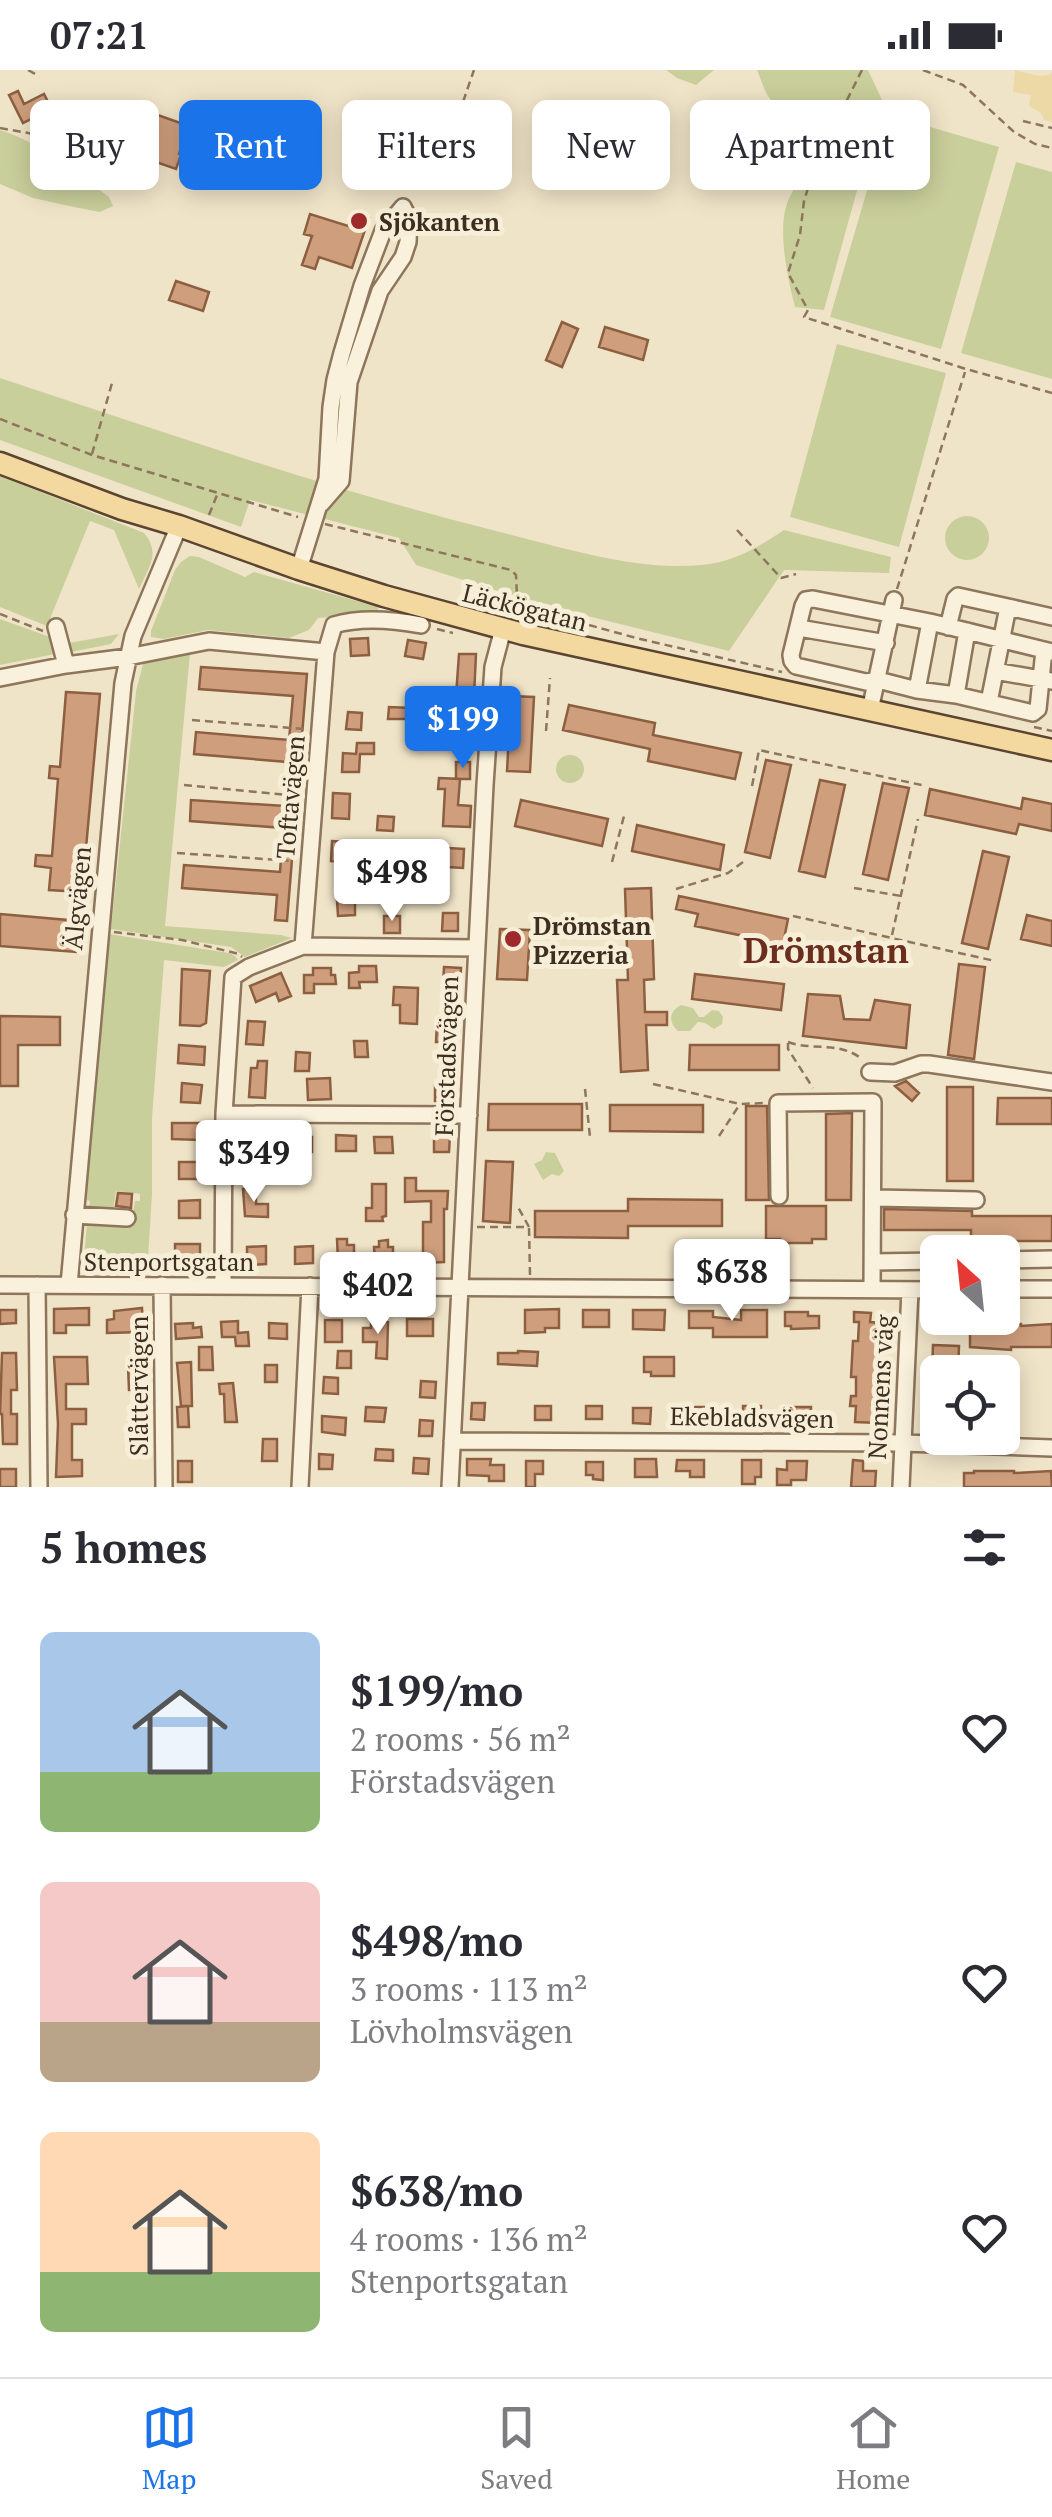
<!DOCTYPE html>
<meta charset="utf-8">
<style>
:root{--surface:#fff;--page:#f2f2f3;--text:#2b2b33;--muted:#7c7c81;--line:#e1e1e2;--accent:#1a73e8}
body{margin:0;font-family:"PT Serif",serif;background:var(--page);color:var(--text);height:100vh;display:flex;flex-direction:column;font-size:38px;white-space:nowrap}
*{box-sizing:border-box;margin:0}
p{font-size:32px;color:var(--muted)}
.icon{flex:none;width:55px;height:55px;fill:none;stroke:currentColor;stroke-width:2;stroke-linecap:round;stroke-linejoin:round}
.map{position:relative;height:1417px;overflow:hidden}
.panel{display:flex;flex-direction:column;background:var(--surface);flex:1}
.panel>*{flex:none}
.guide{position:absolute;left:30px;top:30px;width:992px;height:90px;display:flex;gap:20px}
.needle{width:65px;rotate:333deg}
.fabs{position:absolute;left:920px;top:1165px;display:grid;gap:20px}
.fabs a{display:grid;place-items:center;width:100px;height:100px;border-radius:15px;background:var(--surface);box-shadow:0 5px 25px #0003;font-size:50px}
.price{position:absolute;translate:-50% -85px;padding:0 22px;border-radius:10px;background:#fff;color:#222;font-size:32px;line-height:65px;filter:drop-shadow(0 2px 5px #0008)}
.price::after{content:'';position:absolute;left:50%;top:60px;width:30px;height:22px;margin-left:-15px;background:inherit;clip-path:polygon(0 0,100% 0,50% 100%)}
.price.active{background:var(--accent);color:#fff}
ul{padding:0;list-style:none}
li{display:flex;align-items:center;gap:30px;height:250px;padding:0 40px}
li span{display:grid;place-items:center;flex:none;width:280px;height:200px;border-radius:15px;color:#555}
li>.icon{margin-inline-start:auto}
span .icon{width:120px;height:120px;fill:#fffc;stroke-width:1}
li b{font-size:42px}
h2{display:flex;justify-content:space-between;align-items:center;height:120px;padding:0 40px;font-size:42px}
.chip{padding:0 35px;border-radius:15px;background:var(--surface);box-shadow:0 5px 25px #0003;font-size:35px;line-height:90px}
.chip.active{background:var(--accent);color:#fff}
.status{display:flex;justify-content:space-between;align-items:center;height:70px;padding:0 50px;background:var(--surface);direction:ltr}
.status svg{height:28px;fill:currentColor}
.menu{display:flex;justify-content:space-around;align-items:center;height:140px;border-top:2px solid var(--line);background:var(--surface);font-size:28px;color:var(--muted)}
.menu a{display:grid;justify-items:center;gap:5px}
.menu .active{color:var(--accent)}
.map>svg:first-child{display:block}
.green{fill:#c9cf9b}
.sand{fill:#ecd9a5}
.building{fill:#cf9f7d;stroke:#8d5f41;stroke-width:2.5}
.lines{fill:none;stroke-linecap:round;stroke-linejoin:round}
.minor-casing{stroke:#8d765c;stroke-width:20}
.major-casing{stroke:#5b4430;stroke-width:25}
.path{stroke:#8d765c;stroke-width:2.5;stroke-dasharray:8 5;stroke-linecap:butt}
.minor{stroke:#faf1dc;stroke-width:15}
.major{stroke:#f3d9a0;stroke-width:20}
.poi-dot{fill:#9e2a2b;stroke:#f7eed8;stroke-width:4}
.labels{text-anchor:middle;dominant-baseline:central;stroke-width:10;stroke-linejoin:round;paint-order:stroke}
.poi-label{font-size:25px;font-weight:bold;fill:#3d2e20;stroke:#f7eed8;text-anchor:start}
.street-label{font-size:25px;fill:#3d2e20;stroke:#f7eed8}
.district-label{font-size:35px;font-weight:bold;fill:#6b2e1e;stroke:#f7eed8}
</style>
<div class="status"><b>07:21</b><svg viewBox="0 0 49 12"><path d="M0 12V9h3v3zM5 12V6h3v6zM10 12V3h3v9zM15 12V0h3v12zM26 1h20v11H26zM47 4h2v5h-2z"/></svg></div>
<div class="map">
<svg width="1052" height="1417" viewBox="0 0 1052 1417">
<rect width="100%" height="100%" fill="#f0e4c8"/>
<path class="green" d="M666,0H714L696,15L677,8Z
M757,0H868L882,30L824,240L795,237C788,210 778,163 786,137C792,115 820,88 817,66C814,43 781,44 770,29C764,21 761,9 757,0Z
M889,45L999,77L941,279L830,247Z
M0,60C41,73 75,102 109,127L113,136L100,142L69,136L33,128L0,114Z
M1016,92L1052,102V309L961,283Z
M837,274L946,303L899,477L790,447Z
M0,308C166,363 331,420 500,462C566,478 634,501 702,495C734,492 757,478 784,460L891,487L889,503L784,500L729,581L539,534L416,495L399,468L250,430L241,457L0,370Z
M0,406L144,463C161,483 149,497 139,519L114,460L90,451L47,556L0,537Z
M945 468a22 22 0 1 1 44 0a22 22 0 1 1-44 0Z
M190,486L199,487L245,507L254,502L378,537V544L318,548L309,560L289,568L208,560L164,569L151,567V561L175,500L181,492Z
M0,549L50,567L54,571L55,584L0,595Z
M119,564L111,574L71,582L69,573Z
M190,583L165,856L281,865L292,868L245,887L231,877L111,859L136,621L143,594L156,588Z
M556 699a14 14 0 1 1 28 0a14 14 0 1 1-28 0Z
M109,864L229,883L235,886L238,890L224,897L164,890L152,1048V1125L147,1204L98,1203L84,1189L87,1152L131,1155L135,1131H140V1124L116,1121L113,1140H89L90,1131L86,1130Z
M681,935L693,938L699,947H704L712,940L719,941L723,947L722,954L714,959L705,953L698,952L690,961H678C668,952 669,941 681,935Z
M546,1082L555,1083L564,1101L559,1106L552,1104L543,1110L534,1094L542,1090Z"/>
<path class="sand" d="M1015,0C1027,2 1041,10 1052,3V52L1044,50L1041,43L1029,36L1031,25L1013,22Z"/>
<path class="building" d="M18,21L24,34L44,24L58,52L50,56L43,43L23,53L9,25Z
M135,37L189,56L179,84L181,85L176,99L127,82L138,54L130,51Z
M78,40L84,52L104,42L118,69L110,74L103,61L83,71L69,44Z
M353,143L369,148L352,198L319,187L315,199L302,195L312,166L304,164L310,144L348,156Z
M176,211L209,222L203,241L169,230Z
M562,252L578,259L562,297L546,290Z
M605,257L648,270L643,290L599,277Z
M368,568L369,585L351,586L350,569Z
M408,570L426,573L423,589L405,586Z
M459,584H476L474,626H456Z
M201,597L307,604L287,851L275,850L277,825L182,818L184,795L280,802L283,758L190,751L191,730L285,736L287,692L194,684L196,662L289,670L293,626L199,619Z
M66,622L100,624L82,822L49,820L51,798L35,796L36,785L52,786L58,709L49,708L50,696L60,697Z
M511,626L534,627L530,702L507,701Z
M413,632L426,633L425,649H388L389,637L413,638Z
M569,635L655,653L653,665L741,683L735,709L648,691L650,679L563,660Z
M348,642L362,643L361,660L346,659Z
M456,646L473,647L472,666H456Z
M357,673H374V684H360L359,702H342L343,683L356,684Z
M766,690L791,695L770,788L745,782Z
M456,692H470V709H456Z
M439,708L460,709L458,735L471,736L470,757L443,756L445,719H438Z
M820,710L845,715L825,807L799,801Z
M883,713L909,718L888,810L863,804Z
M930,719L1021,739L1023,728L1052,734V761L1019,754L1016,764L925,745Z
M333,723L350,724L349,749L332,748Z
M521,730L608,749L602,776L515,756Z
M378,746L394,747L393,761L377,760Z
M637,755L724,775L720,800L632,781Z
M332,771L346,772L345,792L331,791Z
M448,778L464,779L463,798L447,797Z
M983,781L1009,787L988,879L962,873Z
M651,818L654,909L644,910L645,942H667V955H646L648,1000L621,1002L617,910H628L625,819Z
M679,826L788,849L783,874L695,856L698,844L676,839Z
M337,830H355V845L338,846Z
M443,843H458V861H442Z
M0,844L79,851L76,882L0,876Z
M1027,845L1052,851V876L1021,869Z
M384,846H400V863H384Z
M500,859L530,860L527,910L497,909Z
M959,894L985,897L974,989L948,985Z
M359,896H376L377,912H359L360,918H349V903L359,902Z
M444,897L461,898L460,917H443Z
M313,898H331V905H335L336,914H314V923H304V905H313Z
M182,899L210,901L206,953L200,956L180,955Z
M281,903L291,926L279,931L276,923L256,932L250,916Z
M695,904L784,914L781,940L692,929Z
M394,917L418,918L417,954L400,953V935H393Z
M808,924L840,926L844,949L870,950L875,930L910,935L906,978L803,966Z
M0,946L60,947V975H18V1016H0Z
M248,951L265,952L263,975L246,974Z
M437,953H451L450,972H436Z
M354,971H367L368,987H355Z
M179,975L205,977L204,995L178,993Z
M690,975H779V1000H689Z
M296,982L310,983L309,1001H295Z
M258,991H267L265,1028L249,1027L251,998H257Z
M330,1008L331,1029L308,1030L307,1009Z
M906,1011L919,1023L912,1031L895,1016Z
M182,1013L202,1015L200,1033L181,1032Z
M435,1015H453V1031H435Z
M947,1017H973V1111H947Z
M998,1028H1052V1054H997Z
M489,1034H582V1060H488Z
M610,1035H703V1062L610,1061Z
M746,1036H767L769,1130H746Z
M852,1043L851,1130H826V1044Z
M172,1053H200V1070L172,1069Z
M251,1064H271V1067H312V1082L251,1079Z
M434,1064L450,1065L449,1082H434Z
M336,1065L356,1066V1081H336Z
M374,1067H392L393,1083H375Z
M486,1091L513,1092L510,1153L483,1151Z
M179,1092H201V1109H179Z
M405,1108H416V1121H448L447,1139H444V1192L423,1193V1152H431V1131L405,1132Z
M372,1114H386V1146L382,1147L383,1151H366V1138H372Z
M243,1119H256V1134H268V1147L245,1146Z
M118,1123L132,1124L131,1138L116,1136Z
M628,1129L722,1130V1156H628V1168L535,1167V1141H628Z
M200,1130V1148H179V1131Z
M766,1136H826V1169H812V1173H780V1169H766Z
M884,1139L972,1141V1146H1052V1171H971V1160H884Z
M337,1169H347V1175H354V1192H338Z
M388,1170V1177H393V1192L375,1193L374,1177H379V1171Z
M175,1174H200V1188H175Z
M266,1176V1194L247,1195V1177Z
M313,1176V1193L295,1194V1177Z
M89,1238V1255H66V1263H54V1239Z
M142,1238L143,1262L107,1263V1250L114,1249V1241Z
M559,1239V1258H545V1262L525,1263V1240Z
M0,1240H16V1253L0,1254Z
M583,1240H609V1257H583Z
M633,1240H665L664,1260L633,1259Z
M741,1240H767V1267H713V1258H689V1241H713V1247L741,1250Z
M785,1242H808V1246H819V1258L791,1259V1256H785Z
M854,1242L871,1243L870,1252L883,1253L879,1353L855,1352L856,1336H850L851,1326H856V1307H851L853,1271H858L859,1252H854Z
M407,1249H433V1266H407Z
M325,1250H342V1272H325Z
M371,1250L388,1252L387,1289L376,1288L377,1272H363V1258H371Z
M238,1251V1263L248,1262L249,1276H236L235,1267H222L221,1252Z
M193,1253V1258L201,1257L202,1267L176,1269L175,1254Z
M269,1253L287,1254V1269L269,1268Z
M980,1253L1021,1254V1256L1052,1254V1277H1011V1280L970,1277V1256H980Z
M933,1275L959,1276L958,1302H932Z
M199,1277H212L213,1300H199Z
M338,1281H351V1298H337Z
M518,1281L538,1282L537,1296L498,1294V1283H518Z
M2,1283H16L17,1320H11V1344H17V1374H3L2,1344H0Z
M54,1287H87L88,1314H66V1339H86V1354H72V1390H82V1406L56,1407L58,1354Z
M644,1287H674V1306H651V1302H644Z
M191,1292L192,1336H181L177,1293Z
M265,1295H277V1312H265Z
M128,1296H143L144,1319L129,1320Z
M324,1307L338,1308V1324L323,1323Z
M421,1311L436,1312L435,1328L420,1327Z
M233,1313L237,1352H225L224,1324H220L219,1314Z
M472,1333H485L484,1350L471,1349Z
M188,1336L189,1357H178L177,1337Z
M535,1336H551V1350H535Z
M586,1336H602V1349H586Z
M743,1336H761V1351H743Z
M366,1337L386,1338L384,1352L365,1351Z
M691,1337H712V1354H690Z
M785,1337H811V1354H785Z
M633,1338H651L650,1354L633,1353Z
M322,1346L346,1348L345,1365L322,1362Z
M129,1347H144L145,1370L129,1371Z
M420,1350L433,1351L432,1366H419Z
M263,1369H277V1391H262Z
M376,1379L393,1380V1391L375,1390Z
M319,1384L333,1385L332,1399H319Z
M414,1388L429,1389L428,1404L413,1403Z
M467,1389H491L490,1395H504V1411H489V1406L467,1405Z
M635,1389H656L657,1407H635Z
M677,1390H704V1407H690V1401H676Z
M742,1390H761V1407H755V1414H742Z
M853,1390L863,1391V1401H876L875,1417H851Z
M178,1391H192V1412H178Z
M526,1391H543V1404H535V1417H526Z
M787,1391H807L806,1410H791V1415H777V1399L787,1400Z
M586,1392H603V1410L593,1409V1405H586Z
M0,1399H16V1417H0Z
M974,1401H1014V1403L1051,1401L1052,1417H964V1403H974Z"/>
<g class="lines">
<defs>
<path id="minor" d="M299,499L327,409L331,337L335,310L342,283L362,216L383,161L403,137L409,149L408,172L403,187L380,221L349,312L341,411L321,434
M1008,537L1052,547
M56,557L66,595
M948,557L955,529L958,526L1008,537L989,632
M799,558L886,573
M1044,580L1038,639L1033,643L956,625L917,620L878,610L866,612L796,596L792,591L791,585L803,536L806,530L813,529L930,552L1052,582
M995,601L1052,611
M0,608L66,595L128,587L209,571L326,582
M917,620L930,552
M956,625L967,561
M870,640L894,530
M303,876L326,582L334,555C361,547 394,550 421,555
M870,1002L895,1003L921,994H929L1052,1012
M224,1044L469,1045
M779,1126L778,1033L873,1032L872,1219
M875,1128L976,1130
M74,1145L127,1148
M1002,1190L1052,1189
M873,1192L938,1191
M0,1215L938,1220
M37,1215L39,1417
M69,1215L123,613L133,566L179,456
M162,1215L164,1417
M223,1215L224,1044L233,907L249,897L303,876L476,878
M1002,1219H1052
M452,1371L903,1373L1052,1378
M300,1417L310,1216
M450,1417L485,715L493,597L503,559
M901,1417L910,1220"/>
<path id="major" d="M0,393L122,439L179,456L299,499L384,526L523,564L1052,680"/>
</defs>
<use href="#minor" class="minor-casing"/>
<use href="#major" class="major-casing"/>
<path class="path" d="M28,0L37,5
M862,0L816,92L804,131L800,165L788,203L808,240L804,247L966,299L1052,323
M923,0L963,15L1014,62L1035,74L1052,78
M1023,51L1052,58
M0,58L45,66
M442,93L474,0
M0,349L92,385L298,447
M92,384L112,313
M209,445L217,425
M325,454L511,500L516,505L517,526L531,539L636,568L782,602
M737,460L781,508L796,504
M897,519L965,302
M0,544L43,561
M437,559L453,563
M192,650L304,659
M1034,657L1052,661
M546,661L550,608
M184,715L298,726
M752,716L759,680L926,716
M177,783L293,791
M612,792L624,746
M854,818L901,826
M676,819L728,803L743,792
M793,846L995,891
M114,862L182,870L239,884L242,887
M892,865L918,749
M788,972C813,981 839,971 862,989
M788,973V979L813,1018
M653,1014L740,1034L764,1033
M585,1019L590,1067
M719,1066L740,1034
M477,1157H529L518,1137
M529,1158L530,1205"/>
<use href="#minor" class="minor"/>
<use href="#major" class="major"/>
</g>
<g class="poi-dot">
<circle cx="359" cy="151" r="10"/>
<circle cx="513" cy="869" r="10"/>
</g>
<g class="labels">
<g class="poi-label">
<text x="379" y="151">Sjökanten</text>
<text x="533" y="855">Drömstan<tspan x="533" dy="29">Pizzeria</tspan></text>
</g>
<g class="street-label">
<text transform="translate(525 537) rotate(14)">Läckögatan</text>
<text transform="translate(290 727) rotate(-85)">Toftavägen</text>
<text transform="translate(77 828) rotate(-85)">Älgvägen</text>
<text transform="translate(446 986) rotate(-88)">Förstadsvägen</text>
<text x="169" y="1191">Stenportsgatan</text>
<text transform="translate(138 1316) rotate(-90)">Slåttervägen</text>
<text transform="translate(880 1317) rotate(-87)">Nonnens väg</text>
<text transform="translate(752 1347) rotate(1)">Ekebladsvägen</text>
</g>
<g class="district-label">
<text x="826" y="880">Drömstan</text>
</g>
</g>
</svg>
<div class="fabs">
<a><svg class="needle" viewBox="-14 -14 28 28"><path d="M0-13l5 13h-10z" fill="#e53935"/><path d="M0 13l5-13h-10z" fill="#7c7c81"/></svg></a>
<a><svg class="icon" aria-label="locate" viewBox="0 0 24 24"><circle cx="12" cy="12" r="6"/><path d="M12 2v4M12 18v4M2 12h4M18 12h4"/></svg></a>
</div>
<b class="price active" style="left:463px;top:701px">$199</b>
<b class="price" style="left:392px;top:854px">$498</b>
<b class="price" style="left:254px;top:1135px">$349</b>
<b class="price" style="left:732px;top:1254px">$638</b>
<b class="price" style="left:378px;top:1267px">$402</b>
<div class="guide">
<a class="chip">Buy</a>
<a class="chip active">Rent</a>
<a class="chip">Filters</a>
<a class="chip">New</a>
<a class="chip">Apartment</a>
</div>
</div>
<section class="panel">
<h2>5 homes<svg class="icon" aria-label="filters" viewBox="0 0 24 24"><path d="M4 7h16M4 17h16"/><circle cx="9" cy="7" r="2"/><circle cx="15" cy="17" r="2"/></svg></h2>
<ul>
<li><span style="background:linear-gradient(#a9c7e8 70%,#8fb573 0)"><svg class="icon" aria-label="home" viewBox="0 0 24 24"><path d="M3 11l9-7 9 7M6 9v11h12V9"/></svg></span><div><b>$199/mo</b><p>2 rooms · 56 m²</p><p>Förstadsvägen</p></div><svg class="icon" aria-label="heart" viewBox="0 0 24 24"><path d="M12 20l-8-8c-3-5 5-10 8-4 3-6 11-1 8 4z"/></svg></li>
<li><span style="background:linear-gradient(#f6c9c9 70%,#b9a48a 0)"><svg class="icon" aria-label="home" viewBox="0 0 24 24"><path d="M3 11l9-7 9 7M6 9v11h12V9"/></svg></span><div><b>$498/mo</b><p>3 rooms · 113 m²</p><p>Lövholmsvägen</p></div><svg class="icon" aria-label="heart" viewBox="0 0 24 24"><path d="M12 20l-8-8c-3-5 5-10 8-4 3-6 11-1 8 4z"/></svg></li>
<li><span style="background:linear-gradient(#ffd9b3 70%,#8fb573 0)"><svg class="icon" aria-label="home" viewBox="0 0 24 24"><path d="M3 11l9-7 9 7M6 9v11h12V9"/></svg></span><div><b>$638/mo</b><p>4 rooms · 136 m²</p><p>Stenportsgatan</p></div><svg class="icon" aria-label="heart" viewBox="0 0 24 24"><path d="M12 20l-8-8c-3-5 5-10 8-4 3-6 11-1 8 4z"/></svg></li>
</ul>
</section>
<nav class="menu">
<a class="active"><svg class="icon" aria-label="map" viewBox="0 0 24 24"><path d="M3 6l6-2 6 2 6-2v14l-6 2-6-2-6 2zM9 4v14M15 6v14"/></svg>Map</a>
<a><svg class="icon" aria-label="saved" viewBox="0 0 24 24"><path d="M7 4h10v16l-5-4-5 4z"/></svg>Saved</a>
<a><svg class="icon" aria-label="home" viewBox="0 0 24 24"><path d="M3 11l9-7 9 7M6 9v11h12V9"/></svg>Home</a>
</nav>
